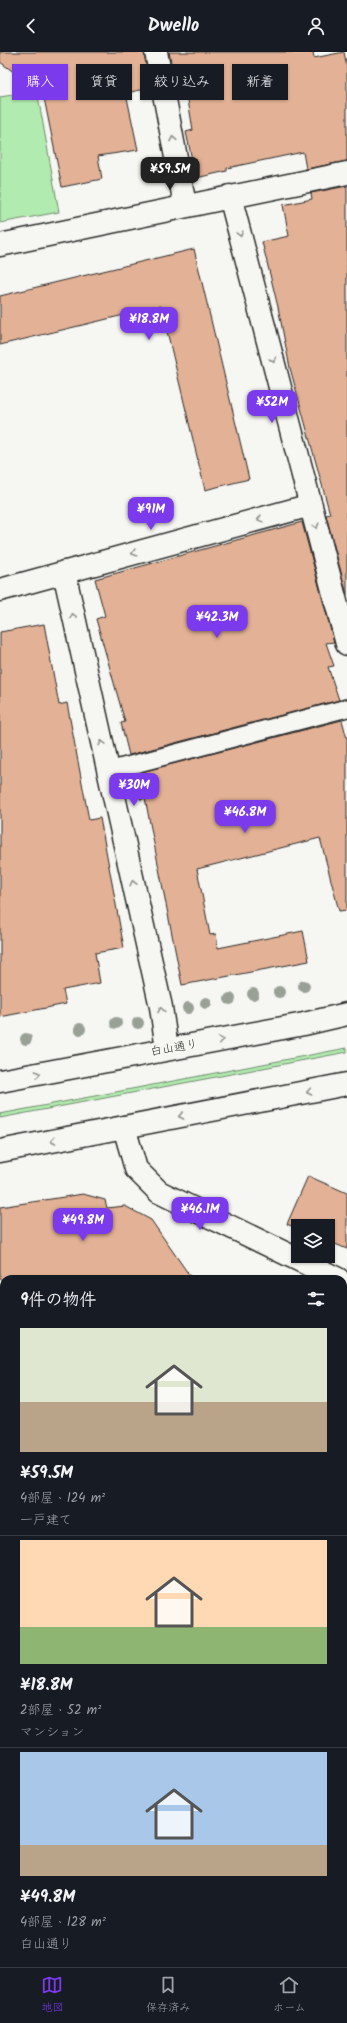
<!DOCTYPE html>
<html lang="ja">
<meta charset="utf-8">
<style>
:root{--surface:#171b24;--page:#242831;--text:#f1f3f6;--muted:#9ea1a6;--line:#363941;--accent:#7c3aed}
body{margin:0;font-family:Kalam,"Klee One",sans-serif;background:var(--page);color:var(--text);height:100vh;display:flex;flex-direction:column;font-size:15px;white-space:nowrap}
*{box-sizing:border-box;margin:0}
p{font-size:13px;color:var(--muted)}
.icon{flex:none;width:22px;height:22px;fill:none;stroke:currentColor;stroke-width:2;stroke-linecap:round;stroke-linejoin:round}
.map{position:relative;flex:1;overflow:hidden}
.drawer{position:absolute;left:0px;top:1223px;width:347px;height:692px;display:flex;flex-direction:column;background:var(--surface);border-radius:12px 12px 0 0;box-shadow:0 1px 3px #0004}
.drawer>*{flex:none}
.hud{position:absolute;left:12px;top:12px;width:323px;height:36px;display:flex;gap:8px}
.buttons{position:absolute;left:291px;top:1167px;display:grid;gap:8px}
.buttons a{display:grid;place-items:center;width:44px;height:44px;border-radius:0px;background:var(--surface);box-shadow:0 1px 3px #0004;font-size:20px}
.price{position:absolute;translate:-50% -34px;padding:0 9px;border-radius:8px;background:var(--accent);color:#fff;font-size:13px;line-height:26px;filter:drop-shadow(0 1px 2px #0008)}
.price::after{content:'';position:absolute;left:50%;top:24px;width:12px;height:9px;margin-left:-6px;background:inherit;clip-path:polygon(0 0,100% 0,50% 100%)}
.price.current{background:#222;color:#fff}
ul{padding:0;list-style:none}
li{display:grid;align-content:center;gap:8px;height:212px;padding:0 20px}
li+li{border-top:1px solid var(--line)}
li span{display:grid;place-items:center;height:124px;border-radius:0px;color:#555}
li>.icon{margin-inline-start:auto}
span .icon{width:72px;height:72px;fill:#fffc;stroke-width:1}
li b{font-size:17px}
h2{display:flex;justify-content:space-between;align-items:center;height:48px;padding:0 20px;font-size:17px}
.tag{padding:0 14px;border-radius:0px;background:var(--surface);box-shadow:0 1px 3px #0004;font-size:14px;line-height:36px}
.tag.current{background:var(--accent);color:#fff}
header{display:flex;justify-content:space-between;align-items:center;height:52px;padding:0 20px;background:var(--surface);font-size:18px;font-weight:600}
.tab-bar{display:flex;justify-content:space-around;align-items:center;height:56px;border-top:1px solid var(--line);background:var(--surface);font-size:11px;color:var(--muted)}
.tab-bar a{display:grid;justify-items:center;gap:2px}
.tab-bar .current{color:var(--accent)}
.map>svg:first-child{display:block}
.green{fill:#b2ebaf;stroke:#6e8b6d}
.building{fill:#e3b195;stroke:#2b2b2b}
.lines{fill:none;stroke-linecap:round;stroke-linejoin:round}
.lane-casing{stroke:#2b2b2b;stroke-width:20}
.street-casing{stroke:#2b2b2b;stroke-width:25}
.primary-casing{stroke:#2b2b2b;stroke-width:25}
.lane{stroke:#f6f6f2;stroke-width:17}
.street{stroke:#f6f6f2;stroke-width:22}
.primary{stroke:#f6f6f2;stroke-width:22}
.tree{fill:#99a197}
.oneway{stroke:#90908e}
.labels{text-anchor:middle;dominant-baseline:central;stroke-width:4;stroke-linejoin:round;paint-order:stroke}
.street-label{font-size:12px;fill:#2b2b2b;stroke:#f6f6f2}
</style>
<header><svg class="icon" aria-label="back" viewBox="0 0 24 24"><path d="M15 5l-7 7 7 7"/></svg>Dwello<svg class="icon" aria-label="person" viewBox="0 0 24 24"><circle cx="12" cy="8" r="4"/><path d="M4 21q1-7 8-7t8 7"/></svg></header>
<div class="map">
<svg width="347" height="1915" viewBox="0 0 347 1915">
<rect width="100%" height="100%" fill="#f6f6f2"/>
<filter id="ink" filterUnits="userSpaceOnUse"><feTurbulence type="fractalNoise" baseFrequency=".025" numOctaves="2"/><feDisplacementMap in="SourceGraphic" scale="8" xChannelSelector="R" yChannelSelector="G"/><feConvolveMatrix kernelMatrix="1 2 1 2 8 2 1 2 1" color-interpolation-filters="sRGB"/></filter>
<g filter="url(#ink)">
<path class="green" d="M37,39L59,160L0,171V45Z
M347,996V1000L0,1066V1062Z"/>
<path class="building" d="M0,0H144L150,36L126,41L138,98L98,104L102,127L62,135L40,26L26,29L0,10Z
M169,0H313L314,6L344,0L347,16V109L306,117L303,100L227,116V119L196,126L186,80L193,78L185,30L175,32Z
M347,134V543L326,463L330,462L290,316L278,255L262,190L289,184L283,153L312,147L311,141Z
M194,197L249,427L205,438L161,254L0,293V244Z
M302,470L334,590L326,591L334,614L328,615L339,648L129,703L121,671L125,670L96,567L105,564L95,527Z
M44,572L59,653L67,651L89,768L100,766L124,896L95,901L100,931L63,938L66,952L0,965V580Z
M342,668L347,687V858L339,859L320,786L197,817L210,883L216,882L218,896L303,879L309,909L182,933L145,746L141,748L134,722Z
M308,1124L347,1141V1197L328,1189V1174H298V1177L287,1172Z
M83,1142L105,1148L107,1156L125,1154L151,1168L192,1227H0V1155Z"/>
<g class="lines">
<defs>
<path id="lane" d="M108,719L347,656
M0,1447H4
M343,1578L347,1579
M343,1688H347
M199,1915L200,1911
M297,1915L298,1911"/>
<path id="street" d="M156,0L185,153
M230,144L347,592
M0,193L347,121
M64,520L161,955L167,997
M0,538L311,453
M124,1075L136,1117L159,1140L338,1227
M343,1412L347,1414
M343,1494H347
M0,1742L4,1743
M343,1791L347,1792
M30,1915L31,1911"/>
<path id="primary" d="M0,1029L304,972L347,962
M0,1099L347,1032"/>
</defs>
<use href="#lane" class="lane-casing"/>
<use href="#street" class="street-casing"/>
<use href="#primary" class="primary-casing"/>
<use href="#lane" class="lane"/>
<use href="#street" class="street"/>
<use href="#primary" class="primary"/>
</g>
<g class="tree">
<circle cx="304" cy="934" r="6"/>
<circle cx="279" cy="940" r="6"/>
<circle cx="253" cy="942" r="6"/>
<circle cx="230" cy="947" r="6"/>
<circle cx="206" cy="951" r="6"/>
<circle cx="188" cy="956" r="6"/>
<circle cx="116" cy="971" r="6"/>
<circle cx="138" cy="971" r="6"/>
<circle cx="80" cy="977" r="6"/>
<circle cx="26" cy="987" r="6"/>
</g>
<defs><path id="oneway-chevron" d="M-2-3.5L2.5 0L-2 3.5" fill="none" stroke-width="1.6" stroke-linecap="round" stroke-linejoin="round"/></defs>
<g class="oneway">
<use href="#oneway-chevron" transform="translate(173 87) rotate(-101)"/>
<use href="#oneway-chevron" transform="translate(240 182) rotate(75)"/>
<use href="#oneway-chevron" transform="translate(273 308) rotate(75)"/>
<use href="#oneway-chevron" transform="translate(260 467) rotate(165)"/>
<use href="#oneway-chevron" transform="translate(316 474) rotate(75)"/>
<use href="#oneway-chevron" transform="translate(134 501) rotate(165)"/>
<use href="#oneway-chevron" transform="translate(73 564) rotate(-103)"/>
<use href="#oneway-chevron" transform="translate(102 691) rotate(-103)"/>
<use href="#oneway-chevron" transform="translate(133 831) rotate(-103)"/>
<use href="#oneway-chevron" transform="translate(161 958) rotate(-99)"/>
<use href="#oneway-chevron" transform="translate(221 988) rotate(-9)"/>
<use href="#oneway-chevron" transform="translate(38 1022) rotate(-11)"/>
<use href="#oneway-chevron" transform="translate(309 1040) rotate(169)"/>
<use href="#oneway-chevron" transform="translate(181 1064) rotate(169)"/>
<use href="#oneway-chevron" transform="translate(53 1089) rotate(169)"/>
</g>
</g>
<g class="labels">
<g class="street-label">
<text transform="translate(174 996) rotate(-10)">白山通り</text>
</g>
</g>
</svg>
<div class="buttons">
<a><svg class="icon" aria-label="layers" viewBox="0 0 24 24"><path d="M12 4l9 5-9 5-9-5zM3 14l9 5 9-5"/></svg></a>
</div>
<b class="price current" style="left:170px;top:139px">¥59.5M</b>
<b class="price" style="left:149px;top:289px">¥18.8M</b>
<b class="price" style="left:272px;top:372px">¥52M</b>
<b class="price" style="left:151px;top:479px">¥91M</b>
<b class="price" style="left:217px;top:587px">¥42.3M</b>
<b class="price" style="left:134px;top:755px">¥30M</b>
<b class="price" style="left:245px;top:782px">¥46.8M</b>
<b class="price" style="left:200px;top:1179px">¥46.1M</b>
<b class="price" style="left:83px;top:1190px">¥49.8M</b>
<div class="hud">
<a class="tag current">購入</a>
<a class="tag">賃貸</a>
<a class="tag">絞り込み</a>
<a class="tag">新着</a>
</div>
<section class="drawer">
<h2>9件の物件<svg class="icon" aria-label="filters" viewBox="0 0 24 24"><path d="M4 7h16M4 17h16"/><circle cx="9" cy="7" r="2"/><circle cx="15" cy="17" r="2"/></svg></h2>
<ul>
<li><span style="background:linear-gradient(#dfe7d0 60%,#b9a48a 0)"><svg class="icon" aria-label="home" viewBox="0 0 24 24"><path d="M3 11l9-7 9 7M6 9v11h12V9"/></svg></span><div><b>¥59.5M</b><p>4部屋 · 124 m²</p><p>一戸建て</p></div></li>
<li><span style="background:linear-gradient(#ffd9b3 70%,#8fb573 0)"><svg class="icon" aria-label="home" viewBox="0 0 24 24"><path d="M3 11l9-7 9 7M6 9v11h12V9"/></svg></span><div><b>¥18.8M</b><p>2部屋 · 52 m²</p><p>マンション</p></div></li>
<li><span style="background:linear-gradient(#a9c7e8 75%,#b9a48a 0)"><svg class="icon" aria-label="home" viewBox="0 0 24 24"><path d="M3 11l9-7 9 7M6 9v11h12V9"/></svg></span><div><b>¥49.8M</b><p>4部屋 · 128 m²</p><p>白山通り</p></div></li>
</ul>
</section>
</div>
<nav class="tab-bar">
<a class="current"><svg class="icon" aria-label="map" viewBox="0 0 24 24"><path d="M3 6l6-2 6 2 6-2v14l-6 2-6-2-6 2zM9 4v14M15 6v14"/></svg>地図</a>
<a><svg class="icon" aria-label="saved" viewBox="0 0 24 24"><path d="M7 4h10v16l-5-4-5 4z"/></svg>保存済み</a>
<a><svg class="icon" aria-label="home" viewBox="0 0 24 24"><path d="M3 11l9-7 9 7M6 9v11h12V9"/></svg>ホーム</a>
</nav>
